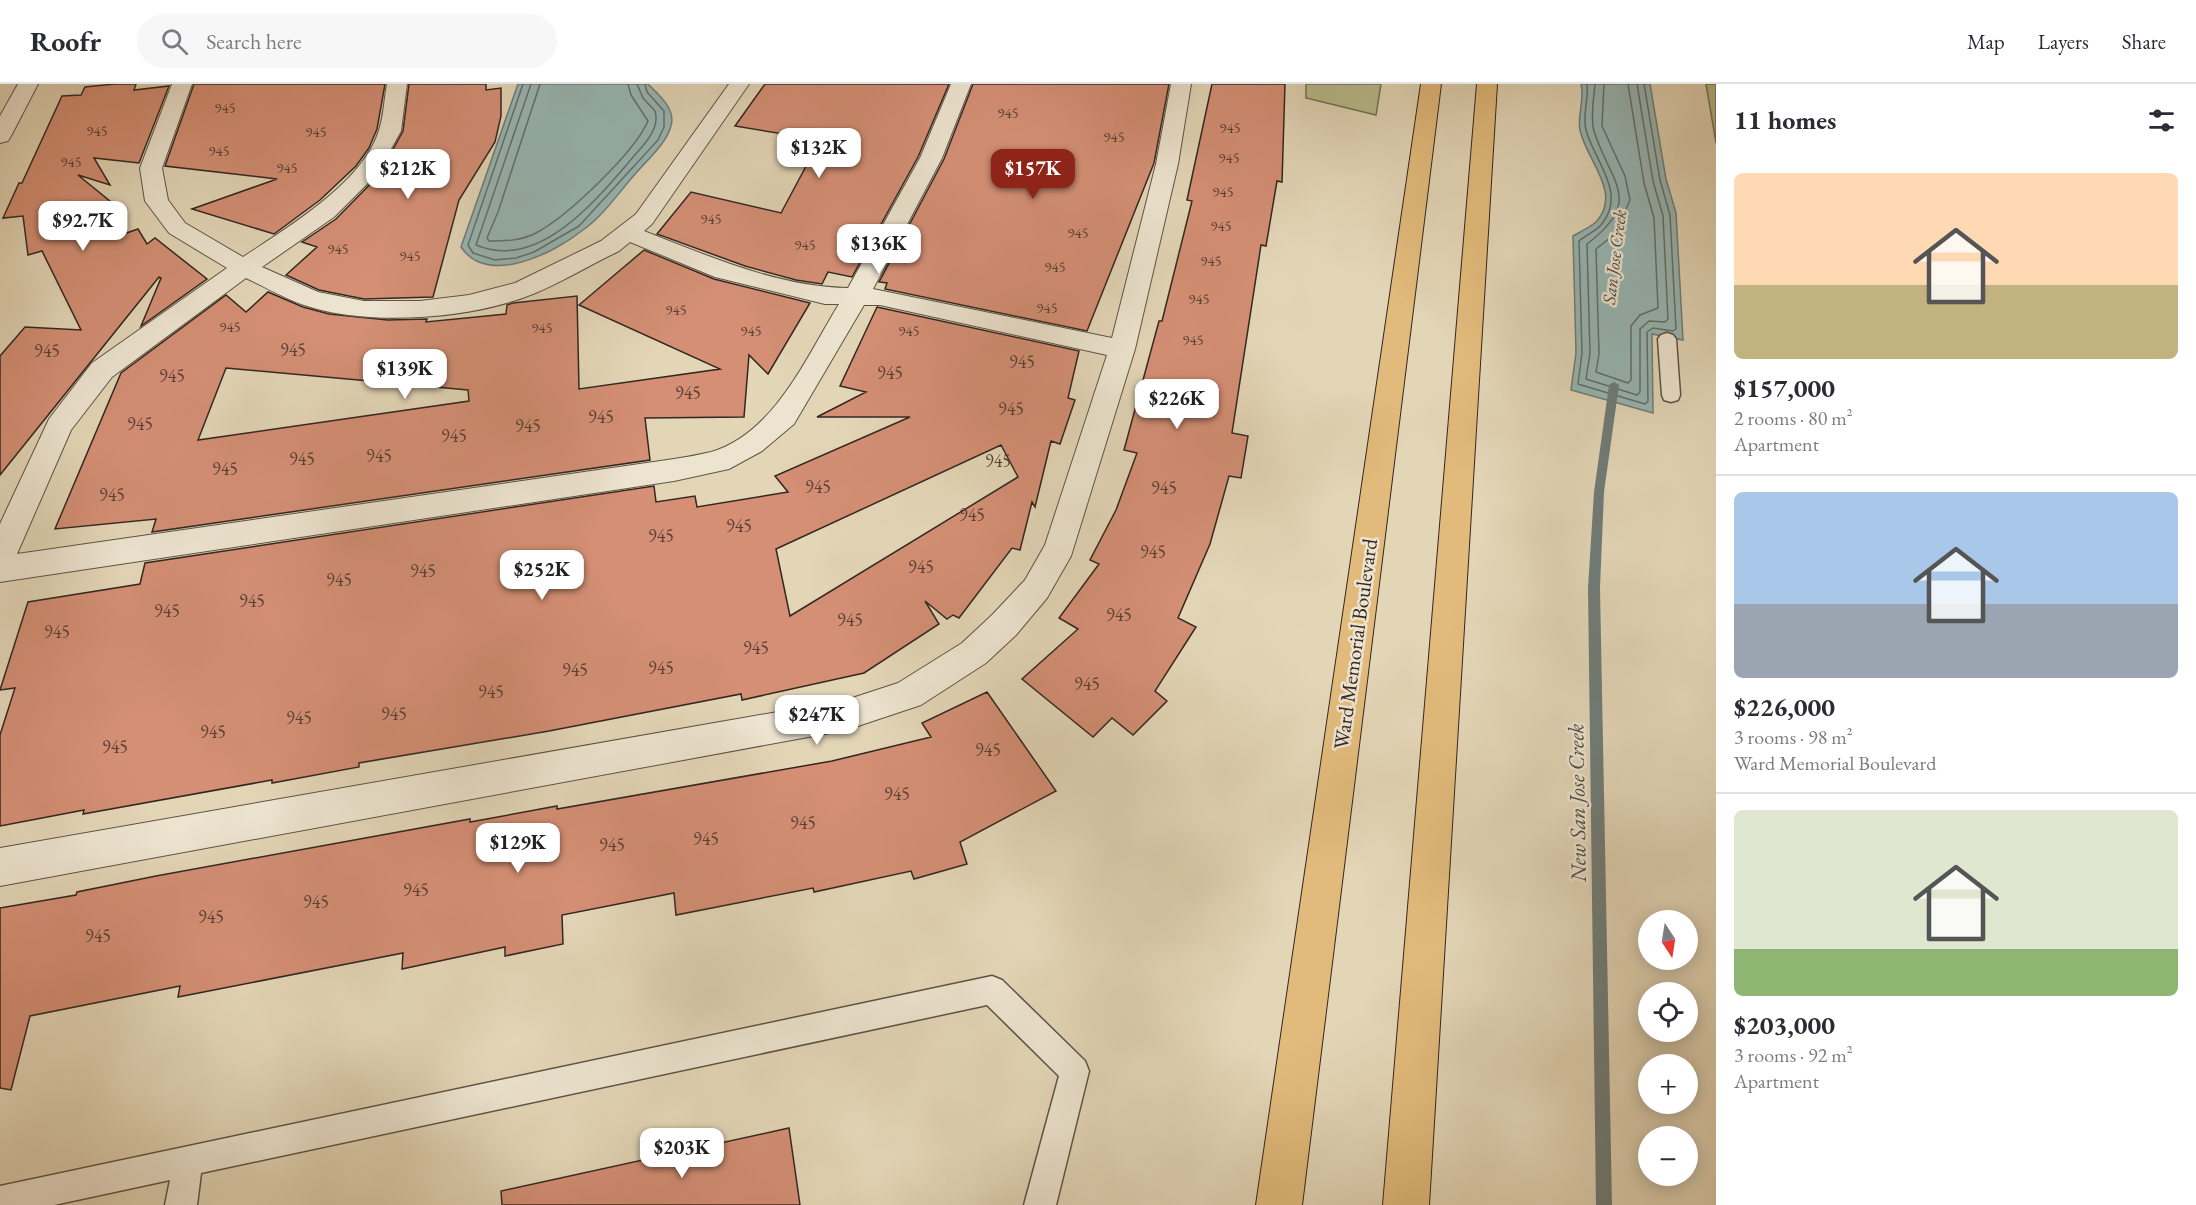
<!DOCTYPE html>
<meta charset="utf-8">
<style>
:root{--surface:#fff;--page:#f7f7f7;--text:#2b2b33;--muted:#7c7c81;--line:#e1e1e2;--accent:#8f2418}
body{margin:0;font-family:"EB Garamond",serif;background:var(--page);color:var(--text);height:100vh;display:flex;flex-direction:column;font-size:22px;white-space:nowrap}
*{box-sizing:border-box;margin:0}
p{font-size:20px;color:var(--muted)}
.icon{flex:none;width:33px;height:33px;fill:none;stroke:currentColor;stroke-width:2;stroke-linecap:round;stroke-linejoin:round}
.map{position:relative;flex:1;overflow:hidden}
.panel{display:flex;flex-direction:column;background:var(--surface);width:480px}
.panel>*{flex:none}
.needle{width:39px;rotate:168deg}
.buttons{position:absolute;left:1638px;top:826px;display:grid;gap:12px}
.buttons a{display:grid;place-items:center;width:60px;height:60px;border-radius:50%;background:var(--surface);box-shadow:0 3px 15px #0003;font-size:30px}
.price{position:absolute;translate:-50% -51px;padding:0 14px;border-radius:12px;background:#fff;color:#222;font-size:20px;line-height:39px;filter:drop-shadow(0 2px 3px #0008)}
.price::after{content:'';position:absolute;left:50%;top:36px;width:18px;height:14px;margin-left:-9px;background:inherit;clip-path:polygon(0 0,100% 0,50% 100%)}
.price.on{background:var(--accent);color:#fff}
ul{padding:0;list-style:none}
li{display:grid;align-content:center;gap:12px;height:318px;padding:0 18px}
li+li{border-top:2px solid var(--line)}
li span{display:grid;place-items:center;height:186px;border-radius:9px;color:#555}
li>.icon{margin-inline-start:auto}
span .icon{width:108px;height:108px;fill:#fffc;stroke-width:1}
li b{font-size:26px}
h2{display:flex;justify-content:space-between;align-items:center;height:72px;padding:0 18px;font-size:26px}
header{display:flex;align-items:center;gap:36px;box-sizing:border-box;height:84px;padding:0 30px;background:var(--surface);border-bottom:2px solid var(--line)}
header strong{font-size:28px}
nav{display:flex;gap:33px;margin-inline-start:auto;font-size:21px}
.search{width:420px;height:54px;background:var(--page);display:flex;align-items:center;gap:15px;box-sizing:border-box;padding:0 21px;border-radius:33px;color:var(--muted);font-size:22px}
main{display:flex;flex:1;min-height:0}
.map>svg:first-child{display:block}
.green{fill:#b8bc8b;stroke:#757256;stroke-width:1.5}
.water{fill:#97b7b5;stroke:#6f7d7a;stroke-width:1.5}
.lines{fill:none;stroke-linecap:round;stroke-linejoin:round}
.shore{stroke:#646f6b;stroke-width:1.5}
.stream{fill:#6f7d7a;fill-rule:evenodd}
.building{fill:#d48f75;stroke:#322721;stroke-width:1.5;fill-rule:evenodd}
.service-casing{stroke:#5e5346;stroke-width:3}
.minor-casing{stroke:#5e5346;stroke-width:2}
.tertiary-casing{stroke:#5e5346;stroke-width:2}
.motorway-casing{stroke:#322721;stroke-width:2}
.service{fill:#ede4d0;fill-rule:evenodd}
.minor{fill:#ede4d0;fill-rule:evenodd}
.tertiary{fill:#ede4d0;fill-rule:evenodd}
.motorway{fill:#e2bb7c;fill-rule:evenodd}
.labels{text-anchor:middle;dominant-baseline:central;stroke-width:5;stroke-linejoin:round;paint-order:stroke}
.far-number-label{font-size:15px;fill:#5a4136}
.far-water-label{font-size:18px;font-style:italic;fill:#4b4b46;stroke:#ede4d0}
.number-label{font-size:18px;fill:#5a4136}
.street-label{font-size:21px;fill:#322721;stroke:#ede4d0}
.water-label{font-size:22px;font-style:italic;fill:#4b4b46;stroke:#ede4d0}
</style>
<header>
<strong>Roofr</strong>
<div class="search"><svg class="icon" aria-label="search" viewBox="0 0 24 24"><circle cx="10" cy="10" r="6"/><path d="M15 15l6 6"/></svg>Search here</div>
<nav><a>Map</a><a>Layers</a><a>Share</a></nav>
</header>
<main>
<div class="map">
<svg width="1716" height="1121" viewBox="0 0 1716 1121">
<rect width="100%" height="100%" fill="#e3d6b7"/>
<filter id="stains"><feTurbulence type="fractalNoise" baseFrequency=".00333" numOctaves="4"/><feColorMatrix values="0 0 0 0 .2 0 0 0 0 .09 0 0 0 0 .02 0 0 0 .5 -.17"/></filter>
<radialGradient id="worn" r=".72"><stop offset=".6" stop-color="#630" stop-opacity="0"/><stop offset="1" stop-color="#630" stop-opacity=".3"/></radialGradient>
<path class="green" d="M1306,0H1381L1376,31L1306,14Z
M1706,0H1716V59Z"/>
<path class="water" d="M518,0H648C659,11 676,25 671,42C666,60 648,75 636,89C619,108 604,131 583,146C554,169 488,203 461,163Z
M1581,0H1650L1666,95L1676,129L1683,256L1652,250L1653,329L1571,306L1576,269L1573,152C1580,148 1591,143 1597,137C1622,108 1586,76 1580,46C1577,31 1585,16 1581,0Z"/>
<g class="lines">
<path class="shore" d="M523,0L468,161L473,169L495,176L516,174L534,168L579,142L658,56L664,43V27L647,8L645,0
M531,0L476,161C537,187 594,119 629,78C640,64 661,47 655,27L643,14L637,0
M540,0L498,128L487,154L489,157C505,157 519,157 534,150C566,134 634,69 648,37L631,11L628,0
M1587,0C1589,15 1582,31 1586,46C1594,77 1628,109 1601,141C1596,147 1586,151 1579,157L1582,269L1578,300L1645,320L1648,317L1647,248L1653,244L1673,247L1676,245L1670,131L1660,96L1644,0
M1595,0C1594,14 1590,34 1594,47C1610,99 1645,116 1587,160L1590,269L1586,295L1637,311L1640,308V245L1649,237L1665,238L1668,235L1663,132L1653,97L1637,0
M1604,0L1602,42L1625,92L1630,116L1616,149L1596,165L1599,270L1596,288L1628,299L1631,296V242L1640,231L1658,224L1654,134L1644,99L1628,0"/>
<path class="stream" d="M1614,298L1619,301L1604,408L1600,504L1612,1121H1596L1588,504L1594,408L1609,301Z"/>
</g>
<path class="building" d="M115,0H136L134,6L169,2L139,79L94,74L110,101L78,91L111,118L118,152L138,145L147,160L155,154L207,195L141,242L161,194L159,193L0,391V272L25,243L81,246L42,167L28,171L23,132L3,134L19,99H22L62,12L81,11L85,3Z
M194,0H385L377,45L369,64L356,82L320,116L274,150L192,125L277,95L165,82Z
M409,0H486V6L501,4V32L495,58L459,116L433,213L364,215L319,206L286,191L317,163L302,158L336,135L379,91L403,47Z
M765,0H949L918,73L852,193L828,188L822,200L796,196L745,182L657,150L691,108L781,129L820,56L735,42Z
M973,0H1169L1154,79L1087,247L885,205L887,199L879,198L944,75Z
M1212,0H1285L1282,98L1277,97L1266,162L1261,161L1232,349L1248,352L1241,394L1229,392L1210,460L1178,534L1196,543L1155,607L1167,617L1133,651L1112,634L1093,653L1022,595L1078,545L1059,534L1099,480L1090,476L1116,426L1137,369L1124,366L1159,237H1162L1192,117L1187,116Z
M644,166L714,195L810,219L768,290L749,271L744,333L645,334L650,376L152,448L156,435L55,445L121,289L226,211L246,228L268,208L303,223L329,230L388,236L427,235L426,238L506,230L507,221L513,219L577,212L579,305L720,285L579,221ZM226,284L468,306L469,317L198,356Z
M877,223L1079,267L1068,314L1075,316L1060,360L1051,357L1035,423L1032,418L1020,466L1012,464L959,534L953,531L947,535L925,517L939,540L864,589L742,616L741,610L549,647L359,679V683L272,699V696L83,730L84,726L0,742V651L15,604L0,606L28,518L140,500L145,479L654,402L656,418L695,412L697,423L788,408L775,392L910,333H817L866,308L840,302ZM1001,361L1018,393L790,532L776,465Z
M987,608L1056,707L960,758L967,780L914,795L911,787L814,808L813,804L676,831L674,809L562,831L563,860L505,872V863L402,885L403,869L178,913L180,902L30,932L11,1006L0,1004V824L76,811L77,808L156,792L470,735V738L557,722V725L832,677L931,653L922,639Z
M789,1044L800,1121H502L501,1107Z"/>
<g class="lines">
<defs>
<path id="service" d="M1667,249L1673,251L1676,255L1680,311L1678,316L1671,318L1664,316L1662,311L1658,255L1661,251Z
M992,892L1002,896L1085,977L1089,987L1056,1121H1024L1059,992L987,921L201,1089L197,1121H165L170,1096L54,1121H0V1102Z"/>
<path id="minor" d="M172,0H192L162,84L168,116L185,139L243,173C287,144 364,98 379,46C384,31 384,15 387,0H407L401,47L377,90L334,133L262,183L318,208L364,217H420L469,211L515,199L601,157L636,130L729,0H749L652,140L644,147C708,172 779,203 848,204L920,74L951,0H971L942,74L873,205L1112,254L1156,80L1171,0H1191L1178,80L1135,265L1071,472L1047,514L1016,551L986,579L921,621L846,646L0,802V764L846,616L898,599L962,559L992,531L1025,496L1045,461L1107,271L880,221H864L794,340L762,367L729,385L674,397L0,498V440L49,335L92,279L227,184L169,149L145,117L140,84ZM630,158L715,193L825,220H839C807,272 774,350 711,368C699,371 686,373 674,375L17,470L71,346L112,293L246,194C265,203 284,214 304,221C367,243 472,235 533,210C562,198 590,181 619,167Z"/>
<path id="tertiary" d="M18,0H38L11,52L8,57L0,59V32Z"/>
<path id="motorway" d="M1421,0H1441L1302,1121H1256Z
M1477,0H1497L1429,1121H1383Z"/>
</defs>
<use href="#service" class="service-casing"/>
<use href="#minor" class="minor-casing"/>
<use href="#tertiary" class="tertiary-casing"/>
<use href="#motorway" class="motorway-casing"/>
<use href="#service" class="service"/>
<use href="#minor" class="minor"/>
<use href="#tertiary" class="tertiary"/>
<use href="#motorway" class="motorway"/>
</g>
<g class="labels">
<g class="far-number-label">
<text x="225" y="23">945</text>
<text x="1008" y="28">945</text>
<text x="1230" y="43">945</text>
<text x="97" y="46">945</text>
<text x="316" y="47">945</text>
<text x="1114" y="52">945</text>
<text x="219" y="66">945</text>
<text x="1229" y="73">945</text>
<text x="71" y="77">945</text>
<text x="287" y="83">945</text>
<text x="1223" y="107">945</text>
<text x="711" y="134">945</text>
<text x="1221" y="141">945</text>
<text x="1078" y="148">945</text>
<text x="805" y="160">945</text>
<text x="338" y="164">945</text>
<text x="410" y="171">945</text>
<text x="1211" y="176">945</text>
<text x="1055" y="182">945</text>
<text x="1199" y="214">945</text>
<text x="1047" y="223">945</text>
<text x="676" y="225">945</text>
<text x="230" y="242">945</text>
<text x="542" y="243">945</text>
<text x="751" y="246">945</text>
<text x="909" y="246">945</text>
<text x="1193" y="255">945</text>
</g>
<g class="far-water-label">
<text transform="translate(1614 173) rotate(-83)">San Jose Creek</text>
</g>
<g class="number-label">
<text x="293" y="265">945</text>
<text x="47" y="266">945</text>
<text x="1022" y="277">945</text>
<text x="890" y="288">945</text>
<text x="172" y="291">945</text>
<text x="688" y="308">945</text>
<text x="1011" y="324">945</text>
<text x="601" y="332">945</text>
<text x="140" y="339">945</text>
<text x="528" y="341">945</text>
<text x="454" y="351">945</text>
<text x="379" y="371">945</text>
<text x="302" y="374">945</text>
<text x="998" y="376">945</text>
<text x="225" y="384">945</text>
<text x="818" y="402">945</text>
<text x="1164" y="403">945</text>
<text x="112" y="410">945</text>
<text x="972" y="430">945</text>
<text x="739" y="441">945</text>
<text x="661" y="451">945</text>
<text x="1153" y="467">945</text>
<text x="921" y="482">945</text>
<text x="423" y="486">945</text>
<text x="339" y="495">945</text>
<text x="252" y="516">945</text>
<text x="167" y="526">945</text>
<text x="1119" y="530">945</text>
<text x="850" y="535">945</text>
<text x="57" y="547">945</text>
<text x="756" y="563">945</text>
<text x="661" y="583">945</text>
<text x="575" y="585">945</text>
<text x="1087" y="599">945</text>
<text x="491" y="607">945</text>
<text x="394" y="629">945</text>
<text x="299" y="633">945</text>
<text x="213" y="647">945</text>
<text x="115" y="662">945</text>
<text x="988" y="665">945</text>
<text x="897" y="709">945</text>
<text x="803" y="738">945</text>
<text x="706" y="754">945</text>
<text x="612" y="760">945</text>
<text x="416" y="805">945</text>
<text x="316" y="817">945</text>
<text x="211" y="832">945</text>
<text x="98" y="851">945</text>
</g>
<g class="street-label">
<text transform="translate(1355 560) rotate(-82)">Ward Memorial Boulevard</text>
</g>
<g class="water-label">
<text transform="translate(1577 719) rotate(-91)">New San Jose Creek</text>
</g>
</g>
<rect width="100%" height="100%" filter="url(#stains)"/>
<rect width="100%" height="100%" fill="url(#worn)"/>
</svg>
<div class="buttons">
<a><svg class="needle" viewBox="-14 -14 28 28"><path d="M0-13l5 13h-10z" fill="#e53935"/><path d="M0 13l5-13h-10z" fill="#7c7c81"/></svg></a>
<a><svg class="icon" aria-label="locate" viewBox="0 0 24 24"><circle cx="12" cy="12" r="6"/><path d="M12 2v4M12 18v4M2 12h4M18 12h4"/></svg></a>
<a>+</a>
<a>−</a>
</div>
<b class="price" style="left:819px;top:95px">$132K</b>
<b class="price" style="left:408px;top:116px">$212K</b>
<b class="price on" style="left:1033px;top:116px">$157K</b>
<b class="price" style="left:83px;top:168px">$92.7K</b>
<b class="price" style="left:879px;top:191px">$136K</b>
<b class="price" style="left:405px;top:316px">$139K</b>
<b class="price" style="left:1177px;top:346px">$226K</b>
<b class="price" style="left:542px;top:517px">$252K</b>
<b class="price" style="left:817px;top:662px">$247K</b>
<b class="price" style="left:518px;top:790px">$129K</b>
<b class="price" style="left:682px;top:1095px">$203K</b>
</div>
<section class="panel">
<h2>11 homes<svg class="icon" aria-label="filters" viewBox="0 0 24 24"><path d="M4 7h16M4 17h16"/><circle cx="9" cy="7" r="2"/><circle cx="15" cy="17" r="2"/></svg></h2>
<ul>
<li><span style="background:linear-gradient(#ffd9b3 60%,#c2b280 0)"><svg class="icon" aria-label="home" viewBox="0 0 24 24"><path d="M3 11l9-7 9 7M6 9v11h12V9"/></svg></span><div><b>$157,000</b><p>2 rooms · 80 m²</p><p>Apartment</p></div></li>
<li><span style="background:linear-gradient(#a9c7e8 60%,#9aa5b1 0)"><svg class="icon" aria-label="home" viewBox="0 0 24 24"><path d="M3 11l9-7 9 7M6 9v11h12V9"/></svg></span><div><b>$226,000</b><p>3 rooms · 98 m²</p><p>Ward Memorial Boulevard</p></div></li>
<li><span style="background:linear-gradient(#dfe7d0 75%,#8fb573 0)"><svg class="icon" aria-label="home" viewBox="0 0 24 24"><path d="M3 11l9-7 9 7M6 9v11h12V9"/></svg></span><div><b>$203,000</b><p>3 rooms · 92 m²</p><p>Apartment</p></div></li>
</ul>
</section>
</main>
